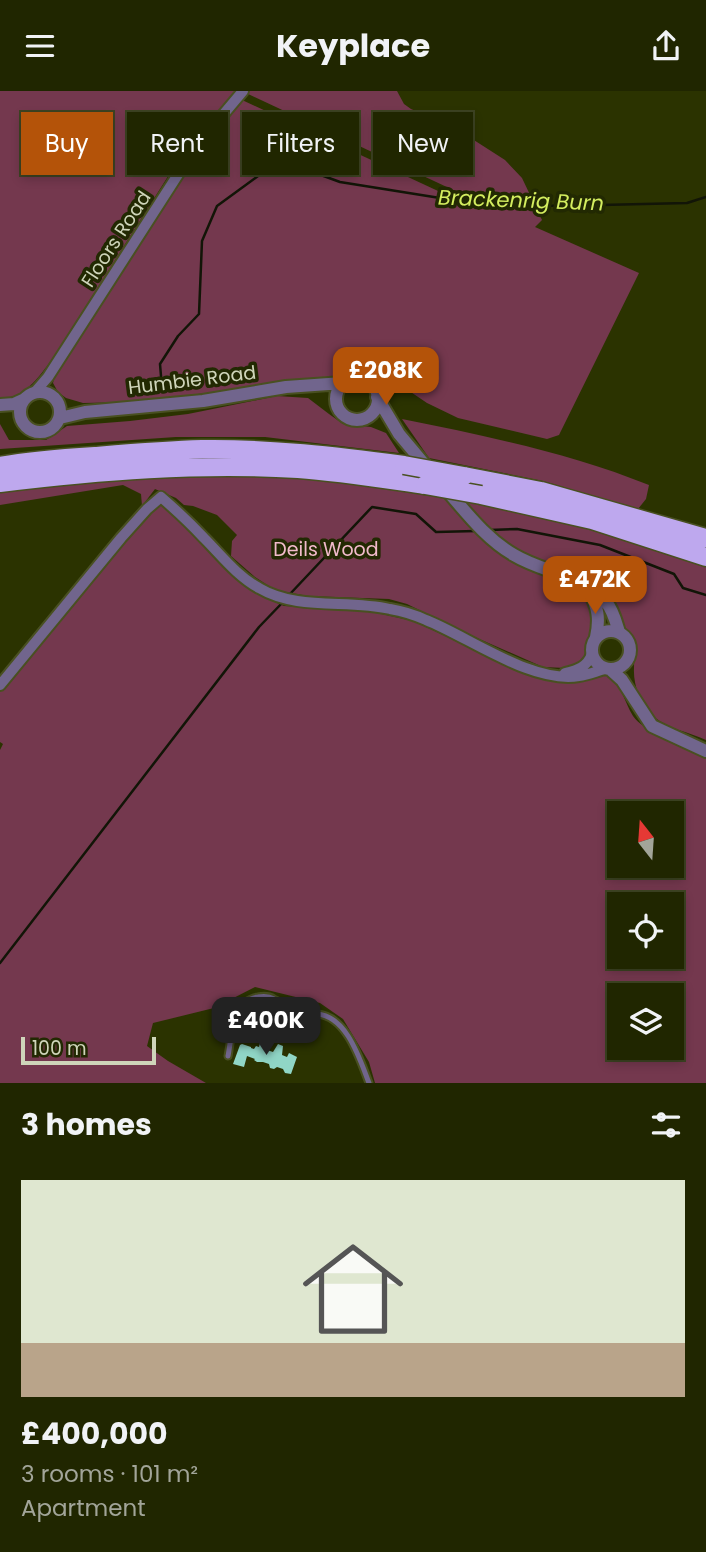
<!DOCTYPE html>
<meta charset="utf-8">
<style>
:root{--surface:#202600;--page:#2d320f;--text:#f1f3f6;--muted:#a2a599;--line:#3d4322;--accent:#b45309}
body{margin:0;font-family:Poppins,sans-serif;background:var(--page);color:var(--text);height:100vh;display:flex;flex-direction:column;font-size:26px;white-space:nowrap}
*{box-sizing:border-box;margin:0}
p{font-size:23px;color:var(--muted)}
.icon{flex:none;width:38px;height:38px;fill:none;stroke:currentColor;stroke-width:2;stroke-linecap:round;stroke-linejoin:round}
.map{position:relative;height:992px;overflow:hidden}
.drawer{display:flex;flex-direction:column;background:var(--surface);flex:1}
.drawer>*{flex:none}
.top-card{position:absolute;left:21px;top:21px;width:665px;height:63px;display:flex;gap:14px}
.needle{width:46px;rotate:343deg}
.fabs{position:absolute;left:607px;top:710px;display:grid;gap:14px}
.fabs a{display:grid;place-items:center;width:77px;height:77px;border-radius:0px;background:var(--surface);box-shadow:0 4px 10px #0003,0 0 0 2px var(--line);font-size:35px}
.scale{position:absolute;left:21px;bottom:18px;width:135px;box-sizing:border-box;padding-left:7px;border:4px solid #cfd5ba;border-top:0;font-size:19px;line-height:24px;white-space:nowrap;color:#cfd5ba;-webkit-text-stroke:5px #222902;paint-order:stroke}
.price{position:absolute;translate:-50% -60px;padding:0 16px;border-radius:14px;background:var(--accent);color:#fff;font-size:23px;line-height:46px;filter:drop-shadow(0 2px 4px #0008)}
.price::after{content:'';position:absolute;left:50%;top:42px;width:21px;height:16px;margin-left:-10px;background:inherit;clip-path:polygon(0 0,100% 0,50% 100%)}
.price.active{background:#222;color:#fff}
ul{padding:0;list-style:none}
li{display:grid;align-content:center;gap:14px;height:371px;padding:0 21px}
li span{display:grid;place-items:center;height:217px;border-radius:0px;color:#555}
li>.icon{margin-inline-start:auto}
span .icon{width:126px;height:126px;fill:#fffc;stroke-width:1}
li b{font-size:30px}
h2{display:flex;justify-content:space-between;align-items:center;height:84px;padding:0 21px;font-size:30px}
.chip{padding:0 24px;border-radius:0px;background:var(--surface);box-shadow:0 4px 10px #0003,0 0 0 2px var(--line);font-size:24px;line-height:63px}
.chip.active{background:var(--accent);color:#fff}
header{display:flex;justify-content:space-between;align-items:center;height:91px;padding:0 21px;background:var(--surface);font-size:32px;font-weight:700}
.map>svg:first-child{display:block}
.green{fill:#74384e;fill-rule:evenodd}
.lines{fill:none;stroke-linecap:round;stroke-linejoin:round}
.stream{stroke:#121507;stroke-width:2.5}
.building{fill:#90d6c6}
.service-casing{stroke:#495021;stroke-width:9}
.minor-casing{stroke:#495021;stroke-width:14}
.tertiary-casing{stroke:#495021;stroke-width:16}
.trunk-casing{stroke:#495021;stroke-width:21}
.service{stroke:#71658d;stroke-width:5}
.minor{stroke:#71658d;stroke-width:10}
.tertiary{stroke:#71658d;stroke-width:12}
.trunk{stroke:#bea8ee;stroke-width:18}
.trunk-bridge-casing{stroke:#495021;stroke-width:21;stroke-linecap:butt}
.trunk-bridge{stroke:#bea8ee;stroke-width:18}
.labels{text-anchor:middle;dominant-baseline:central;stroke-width:7;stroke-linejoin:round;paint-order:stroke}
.street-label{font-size:19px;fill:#cfd5ba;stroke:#222902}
.park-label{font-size:19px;fill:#f2bacb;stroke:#222902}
.water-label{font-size:21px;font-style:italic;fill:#d4ee5f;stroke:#222902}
</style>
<header><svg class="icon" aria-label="menu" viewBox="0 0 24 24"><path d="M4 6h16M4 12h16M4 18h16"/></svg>Keyplace<svg class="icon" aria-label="share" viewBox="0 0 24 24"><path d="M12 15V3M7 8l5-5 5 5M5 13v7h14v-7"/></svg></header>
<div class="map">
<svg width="706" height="992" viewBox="0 0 706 992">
<rect width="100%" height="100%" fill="#2b3300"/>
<path class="green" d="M0,0H235L184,60L55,264C41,283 26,308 0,307Z
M247,0H397L404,13L411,18L452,35L505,69L522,87L542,129L535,136L639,182L559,344L547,348L458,327L427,312L396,291H378L371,285L359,282L346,285L335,289L289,288L223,300L132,311L83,312L66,307L58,301L53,292L56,280L188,74L242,9L479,119L483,115L481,112L246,2Z
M277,305L308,307L329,323L343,333L371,336L386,342L399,362L265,346H176L0,358V333L9,349H46L67,335L130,330L188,323Z
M402,328C486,345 570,362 649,394L646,408L638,418L543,390L429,367Z
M179,383L329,387L447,406L466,433L482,446L581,497L591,510L594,534L583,572L566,577L543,576L468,543L407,513L389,508L308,505L275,499L255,486L231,465L232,450L237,444L217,424L193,415L184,414L176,407L155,398L142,415L141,403L123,394L0,414V397Z
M461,410L526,421L635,450L706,471V649C689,641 668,638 653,625C640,614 633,593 634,577C634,568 636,558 633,550C631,543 625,539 621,533C617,523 614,512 608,504C588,477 550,477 522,461C499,448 480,429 461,410Z
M161,413L168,415C202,452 236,497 284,515L368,520L413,530L506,573L550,588L608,583C622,595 624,610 633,625C642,640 690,658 706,666V992H375L369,971L343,928L320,912L255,896L214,917L153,932L147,955L168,970L206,992H0V659L3,653L0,651V600L118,453L151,419ZM620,723H672V775H620ZM620,814H672V866H620ZM620,905H672V957H620Z"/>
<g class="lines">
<path class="stream" d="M162,297L160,273L178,245L199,223L202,150L217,115L280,69L340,91L465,111L558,115L687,112L706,106
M490,439L517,438L600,454L674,483L683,497L706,504
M290,503L372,416L416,423L436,441L476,440
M0,872L259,536L283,511"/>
</g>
<path class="building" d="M260,952L269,955L267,959L273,961L278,953L283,955L282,964L287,966L289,962L297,966L291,983L285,982L283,978L277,976L274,978L270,977L269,973L263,971H257L254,969L255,968L247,965L244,976L233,973L240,954L242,953L251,956V957L254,958L256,955L259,956Z"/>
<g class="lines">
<defs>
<path id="service" d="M228,965C232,945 232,910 258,906C263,905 269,905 274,908C283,912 292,921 301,927C306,925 312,923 317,923C347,925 360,969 369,992"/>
<path id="minor" d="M35,301L48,286L195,57L243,0
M565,582C578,579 587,576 592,563
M0,594L121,447L147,418L161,406C176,419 190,432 204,447C221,464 237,485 259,497C298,520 347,508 390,518C402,520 415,524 426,529C469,546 532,593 579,585C588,584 597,580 605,578"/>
<path id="tertiary" d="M336 308a21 21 0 1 1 42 0a21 21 0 1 1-42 0Z
M20 321a20 20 0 1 1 40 0a20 20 0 1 1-40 0Z
M377,306L399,343L430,380
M0,314L14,313L25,308
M60,327L85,321L203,310L286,296L343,292
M444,396C466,421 485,447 514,464C544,482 583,484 606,511C613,519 616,531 619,541
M589,500C598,516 600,528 596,546
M592 559a19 19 0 1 1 38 0a19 19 0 1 1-38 0Z
M611,579L622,589L652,635L706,660"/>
<path id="trunk" d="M0,375C31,369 63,367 95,365C131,362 166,359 202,358C269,357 337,365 404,374
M464,385L541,400L706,447
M0,392C99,380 198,372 298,378C340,381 383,388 425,394
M481,404L592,429L706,466"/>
</defs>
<use href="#service" class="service-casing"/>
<use href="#minor" class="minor-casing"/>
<use href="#tertiary" class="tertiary-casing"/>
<use href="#trunk" class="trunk-casing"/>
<use href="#service" class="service"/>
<use href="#minor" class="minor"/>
<use href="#tertiary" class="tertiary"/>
<use href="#trunk" class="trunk"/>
<defs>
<path id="trunk-bridge" d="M404,374L464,385
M425,394L481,404"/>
</defs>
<use href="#trunk-bridge" class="trunk-bridge-casing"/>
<use href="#trunk-bridge" class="trunk-bridge"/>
</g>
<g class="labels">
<g class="street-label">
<text transform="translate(116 148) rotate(-57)">Floors Road</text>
<text transform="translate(192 289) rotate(-7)">Humbie Road</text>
</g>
<g class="park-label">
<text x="326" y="458">Deils Wood</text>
</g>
<g class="water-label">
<text transform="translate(521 109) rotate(2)">Brackenrig Burn</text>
</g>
</g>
</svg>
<div class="fabs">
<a><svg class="needle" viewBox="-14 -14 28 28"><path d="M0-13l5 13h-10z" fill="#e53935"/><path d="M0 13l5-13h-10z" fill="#a2a599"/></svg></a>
<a><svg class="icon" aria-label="locate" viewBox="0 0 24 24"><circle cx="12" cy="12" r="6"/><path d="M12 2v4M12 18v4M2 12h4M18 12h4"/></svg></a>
<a><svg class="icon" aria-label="layers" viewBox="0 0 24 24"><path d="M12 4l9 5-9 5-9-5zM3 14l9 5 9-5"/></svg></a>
</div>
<div class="scale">100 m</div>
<b class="price" style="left:386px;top:316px">£208K</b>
<b class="price" style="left:595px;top:525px">£472K</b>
<b class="price active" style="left:266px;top:966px">£400K</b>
<div class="top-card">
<a class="chip active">Buy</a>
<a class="chip">Rent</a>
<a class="chip">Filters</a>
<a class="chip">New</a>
</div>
</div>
<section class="drawer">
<h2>3 homes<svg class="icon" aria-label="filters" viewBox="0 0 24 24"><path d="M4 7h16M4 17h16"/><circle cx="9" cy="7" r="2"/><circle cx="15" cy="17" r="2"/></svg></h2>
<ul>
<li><span style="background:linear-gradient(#dfe7d0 75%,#b9a48a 0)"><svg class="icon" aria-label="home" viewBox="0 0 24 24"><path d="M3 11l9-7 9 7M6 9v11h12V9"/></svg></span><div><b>£400,000</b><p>3 rooms · 101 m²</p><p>Apartment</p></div></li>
</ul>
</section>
